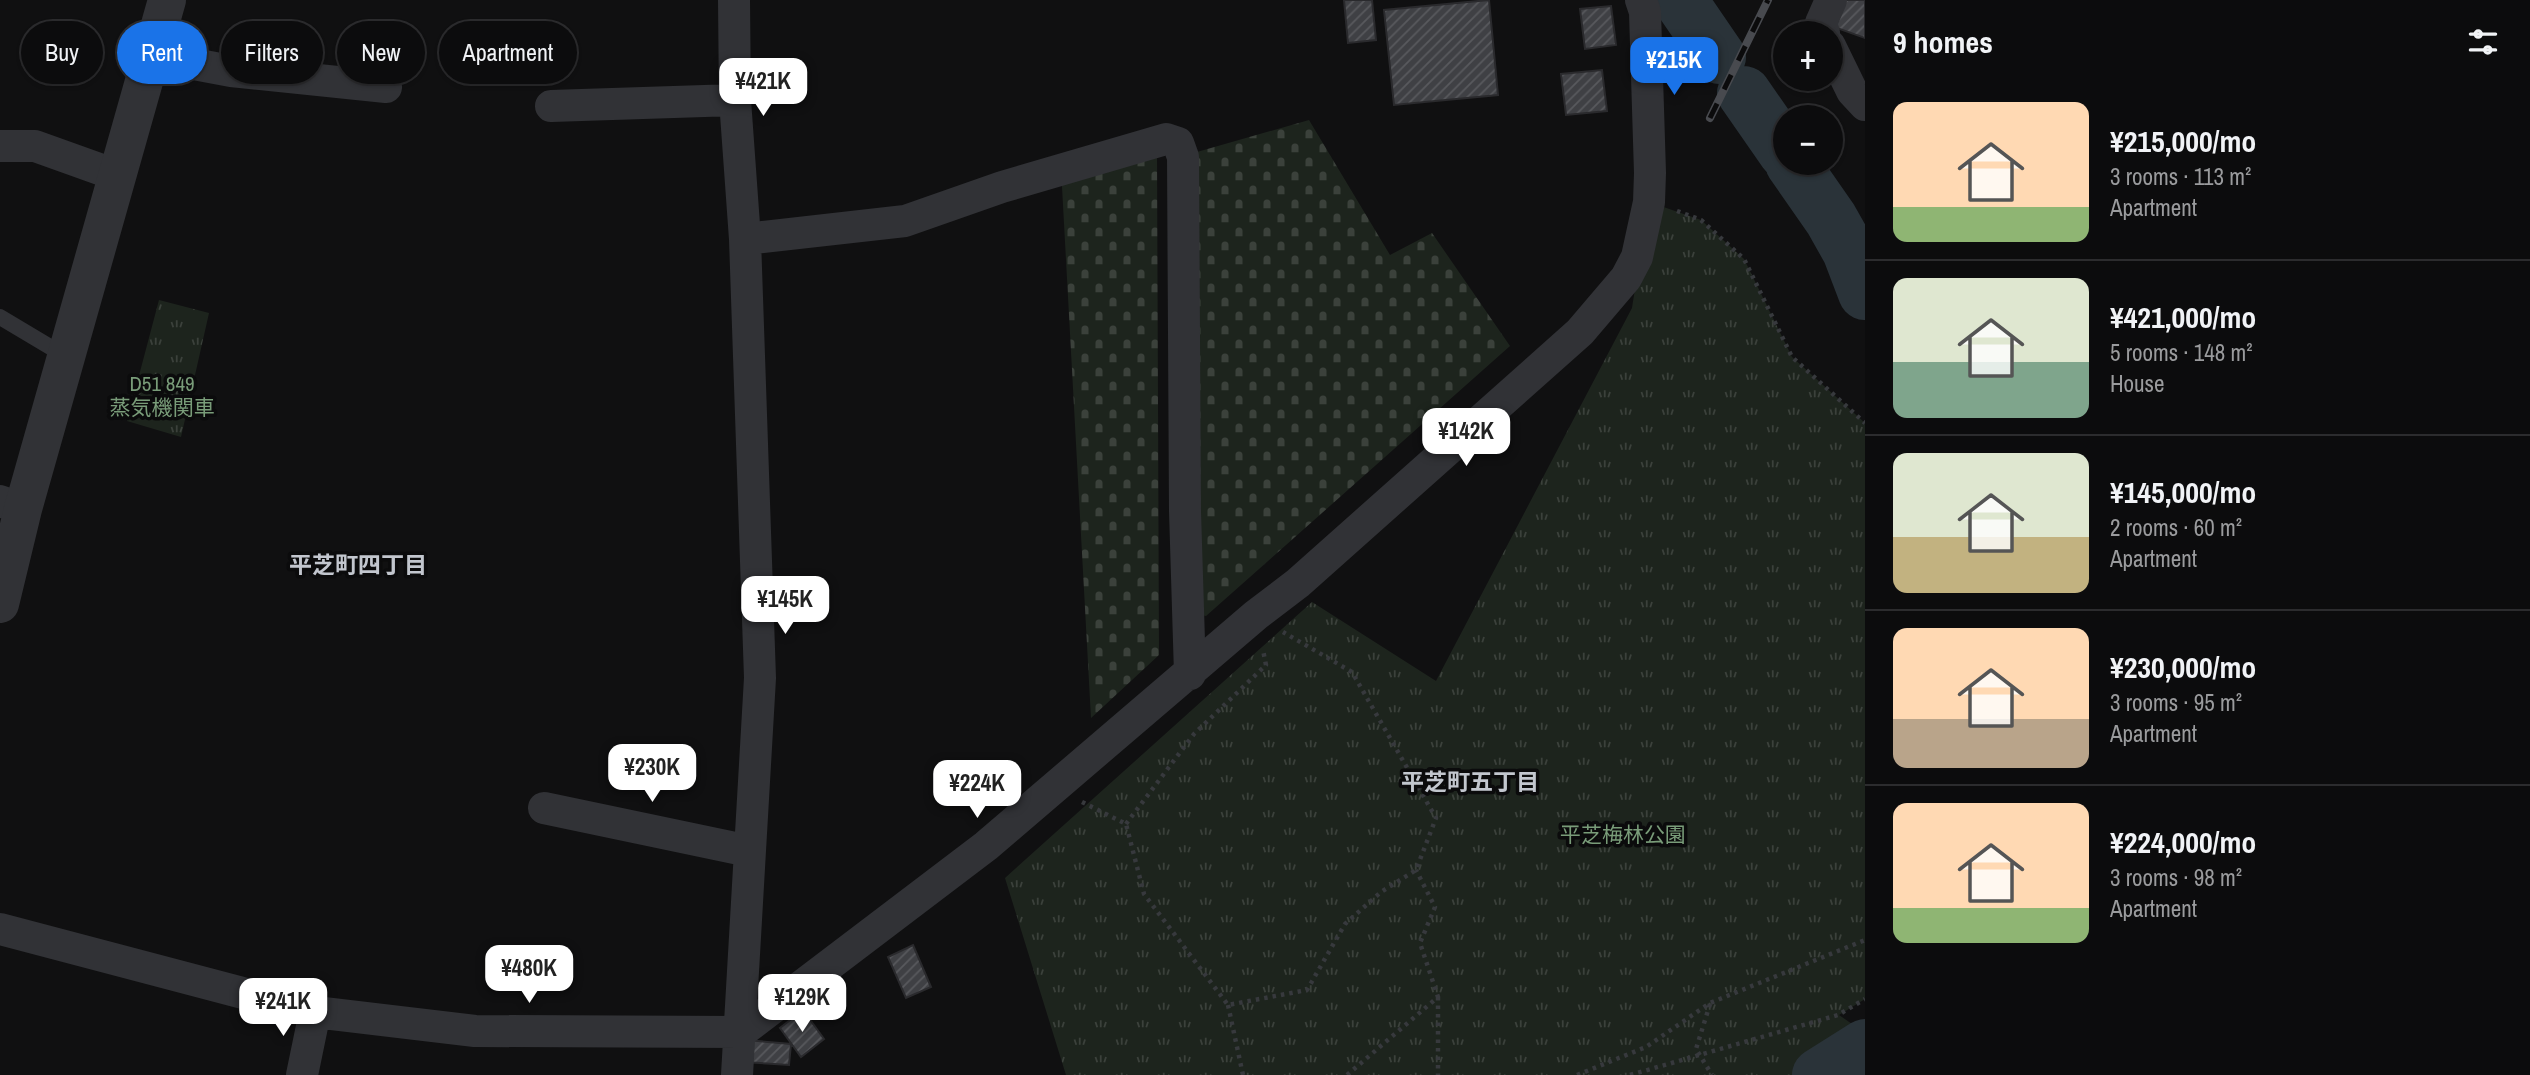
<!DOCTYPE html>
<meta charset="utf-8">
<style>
:root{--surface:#0c0c0d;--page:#151516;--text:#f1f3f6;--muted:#9a9b9d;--line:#2c2c2e;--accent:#1a73e8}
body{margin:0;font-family:"Archivo Narrow","Noto Sans JP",sans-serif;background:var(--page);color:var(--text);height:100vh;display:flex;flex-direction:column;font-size:26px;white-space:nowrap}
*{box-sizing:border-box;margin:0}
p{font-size:23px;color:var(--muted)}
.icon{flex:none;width:38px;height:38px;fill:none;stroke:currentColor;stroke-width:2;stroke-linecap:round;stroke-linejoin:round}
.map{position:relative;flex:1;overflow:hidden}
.drawer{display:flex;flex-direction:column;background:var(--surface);width:665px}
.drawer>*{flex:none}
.hud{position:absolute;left:21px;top:21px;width:665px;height:63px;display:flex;gap:14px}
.tools{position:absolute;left:1773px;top:21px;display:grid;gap:14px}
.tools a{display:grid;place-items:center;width:70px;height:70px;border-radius:50%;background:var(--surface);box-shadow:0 2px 5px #0004,0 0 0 2px var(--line);font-size:35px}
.price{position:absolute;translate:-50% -60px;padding:0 16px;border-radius:14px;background:#fff;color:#222;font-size:23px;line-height:46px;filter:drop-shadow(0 2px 4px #0008)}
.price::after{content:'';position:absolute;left:50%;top:42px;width:21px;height:16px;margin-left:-10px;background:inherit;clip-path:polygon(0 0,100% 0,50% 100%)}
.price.selected{background:var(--accent);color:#fff}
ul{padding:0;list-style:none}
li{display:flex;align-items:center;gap:21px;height:175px;padding:0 28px}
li+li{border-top:2px solid var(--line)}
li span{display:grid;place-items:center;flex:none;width:196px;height:140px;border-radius:14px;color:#555}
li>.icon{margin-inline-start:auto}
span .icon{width:84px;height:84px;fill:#fffc;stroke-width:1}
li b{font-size:30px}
h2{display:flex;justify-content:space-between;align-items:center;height:84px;padding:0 28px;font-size:30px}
.tag{padding:0 24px;border-radius:32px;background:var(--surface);box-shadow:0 2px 5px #0004,0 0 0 2px var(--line);font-size:24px;line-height:63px}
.tag.selected{background:var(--accent);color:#fff}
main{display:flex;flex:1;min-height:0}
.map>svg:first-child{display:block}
.grass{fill:url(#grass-tufts)}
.cemetery{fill:url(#cemetery-stones)}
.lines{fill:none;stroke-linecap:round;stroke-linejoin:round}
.river{stroke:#2a3339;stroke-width:54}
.building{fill:url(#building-hatch);stroke:#2a2a2d;stroke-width:2}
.path{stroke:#37393d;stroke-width:4.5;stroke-dasharray:3.5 5;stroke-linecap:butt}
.service{stroke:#313236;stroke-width:16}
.minor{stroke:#313236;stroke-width:32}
.tertiary{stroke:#313236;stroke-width:38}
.rail-casing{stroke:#484a4f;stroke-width:8}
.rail{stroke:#0b0b0c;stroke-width:5;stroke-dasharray:16;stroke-linecap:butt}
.labels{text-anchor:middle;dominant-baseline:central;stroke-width:7;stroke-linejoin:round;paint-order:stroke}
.park-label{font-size:21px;fill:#799c79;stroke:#0b0b0c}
.neighbourhood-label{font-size:23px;font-weight:bold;fill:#c2c6ce;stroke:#0b0b0c}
</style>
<main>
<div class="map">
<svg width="1865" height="1075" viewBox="0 0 1865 1075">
<defs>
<pattern id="grass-tufts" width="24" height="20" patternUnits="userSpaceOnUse" patternTransform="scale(1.75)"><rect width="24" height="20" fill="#1d241d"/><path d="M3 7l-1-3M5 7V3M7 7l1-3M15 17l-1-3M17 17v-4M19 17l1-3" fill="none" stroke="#3b413b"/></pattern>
<pattern id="cemetery-stones" width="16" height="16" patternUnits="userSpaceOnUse" patternTransform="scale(1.75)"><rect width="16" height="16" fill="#1d241d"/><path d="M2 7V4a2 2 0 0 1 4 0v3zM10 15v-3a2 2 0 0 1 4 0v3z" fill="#3b413b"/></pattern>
<pattern id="building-hatch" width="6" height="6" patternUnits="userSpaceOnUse" patternTransform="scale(1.75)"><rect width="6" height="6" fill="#3f4044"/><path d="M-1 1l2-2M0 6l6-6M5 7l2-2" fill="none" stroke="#58595d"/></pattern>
</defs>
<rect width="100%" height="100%" fill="#101011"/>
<path class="grass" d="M1649,202L1701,220L1744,259L1792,357L1865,423V999L1839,1015L1865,1033V1075H1066L1005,878L1312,602L1436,681L1632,308Z
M159,300L209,313L181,437L127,421Z"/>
<path class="cemetery" d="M1309,120L1390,255L1432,233L1510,346L1206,616L1196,614L1197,152Z
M1157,155L1159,655L1091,718L1061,168Z"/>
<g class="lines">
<path class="river" d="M1680,0L1719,57
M1744,93L1785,152
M1792,163L1831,219L1849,251L1865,293
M1819,1075L1865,1046"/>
</g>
<path class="building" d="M1344,0H1372L1376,40L1348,43Z
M1489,0L1498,95L1394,105L1384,10Z
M1844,0H1865V38L1834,27Z
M1611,6L1616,45L1585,49L1580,9Z
M1602,70L1607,111L1566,115L1561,74Z
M913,945L931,987L906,998L888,957Z
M803,1010L824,1039L801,1057L780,1028Z
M746,1040L791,1044L789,1065L744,1062Z"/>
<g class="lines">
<path class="path" d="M1677,211L1701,220L1744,259L1792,357L1865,423
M1082,802L1126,824L1144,894L1228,1005L1307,990L1345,924L1381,892L1416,870L1436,818L1352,672L1283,632
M1126,824L1194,734L1266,665L1263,650
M1438,997V1075
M1710,1004L1696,1049L1712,1075
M1228,1005L1243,1075
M1347,1075L1438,997L1420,943L1435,907L1416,870
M1577,1075L1646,1047L1710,1003L1865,940
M1630,1075L1838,1015L1865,999"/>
<path class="service" d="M0,317L67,357"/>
<path class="minor" d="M734,0L735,100L745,239L760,678L737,1075
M1824,33L1821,23L1831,0
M1830,46L1852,91L1865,105
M151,56L231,71L386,87
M551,106L735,100
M0,146H35L116,175
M745,239L905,221L1002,187L1166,139L1178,143L1183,157L1185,511L1190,674
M0,501L23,509
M544,808L749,851
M0,929L315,1012L475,1031L741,1032L986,846L1256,615L1298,583L1580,332L1626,278L1637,257L1649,202L1650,173L1645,12L1641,0
M302,1075L315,1012"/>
<path class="tertiary" d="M0,604L23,509L167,0"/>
<defs>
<path id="rail" d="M1710,118L1768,0"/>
</defs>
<use href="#rail" class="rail-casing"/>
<use href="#rail" class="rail"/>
</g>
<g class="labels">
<g class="park-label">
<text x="162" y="383">D51 849<tspan x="162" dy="24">蒸気機関車</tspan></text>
<text x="1623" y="834">平芝梅林公園</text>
</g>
<g class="neighbourhood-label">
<text x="358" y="564">平芝町四丁目</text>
<text x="1470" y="781">平芝町五丁目</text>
</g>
</g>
</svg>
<div class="tools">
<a>+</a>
<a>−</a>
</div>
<b class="price selected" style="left:1674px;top:97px">¥215K</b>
<b class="price" style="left:763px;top:118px">¥421K</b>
<b class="price" style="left:1466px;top:468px">¥142K</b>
<b class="price" style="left:785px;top:636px">¥145K</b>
<b class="price" style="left:652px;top:804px">¥230K</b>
<b class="price" style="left:977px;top:820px">¥224K</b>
<b class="price" style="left:529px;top:1005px">¥480K</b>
<b class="price" style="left:802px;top:1034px">¥129K</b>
<b class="price" style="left:283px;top:1038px">¥241K</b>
<div class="hud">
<a class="tag">Buy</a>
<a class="tag selected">Rent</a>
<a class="tag">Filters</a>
<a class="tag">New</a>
<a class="tag">Apartment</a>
</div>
</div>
<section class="drawer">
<h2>9 homes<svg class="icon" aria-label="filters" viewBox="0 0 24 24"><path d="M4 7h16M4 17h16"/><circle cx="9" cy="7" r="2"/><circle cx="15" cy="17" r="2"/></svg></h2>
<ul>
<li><span style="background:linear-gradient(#ffd9b3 75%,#8fb573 0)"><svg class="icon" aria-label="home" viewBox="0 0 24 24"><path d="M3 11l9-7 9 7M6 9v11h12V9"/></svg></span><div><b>¥215,000/mo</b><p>3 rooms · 113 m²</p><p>Apartment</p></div></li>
<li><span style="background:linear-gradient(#dfe7d0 60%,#7fa58c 0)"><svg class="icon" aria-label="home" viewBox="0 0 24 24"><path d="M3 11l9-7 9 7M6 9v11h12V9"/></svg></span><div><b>¥421,000/mo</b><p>5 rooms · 148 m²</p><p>House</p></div></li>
<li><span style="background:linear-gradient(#dfe7d0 60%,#c2b280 0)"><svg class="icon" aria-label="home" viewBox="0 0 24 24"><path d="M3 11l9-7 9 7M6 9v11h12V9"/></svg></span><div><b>¥145,000/mo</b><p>2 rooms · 60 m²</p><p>Apartment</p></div></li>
<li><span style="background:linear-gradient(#ffd9b3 65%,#b9a48a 0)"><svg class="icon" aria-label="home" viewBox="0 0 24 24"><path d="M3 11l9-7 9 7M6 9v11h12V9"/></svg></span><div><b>¥230,000/mo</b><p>3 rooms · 95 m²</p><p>Apartment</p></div></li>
<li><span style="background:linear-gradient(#ffd9b3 75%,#8fb573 0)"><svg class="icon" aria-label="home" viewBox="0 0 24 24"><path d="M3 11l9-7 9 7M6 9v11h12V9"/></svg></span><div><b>¥224,000/mo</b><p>3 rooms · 98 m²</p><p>Apartment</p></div></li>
</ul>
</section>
</main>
